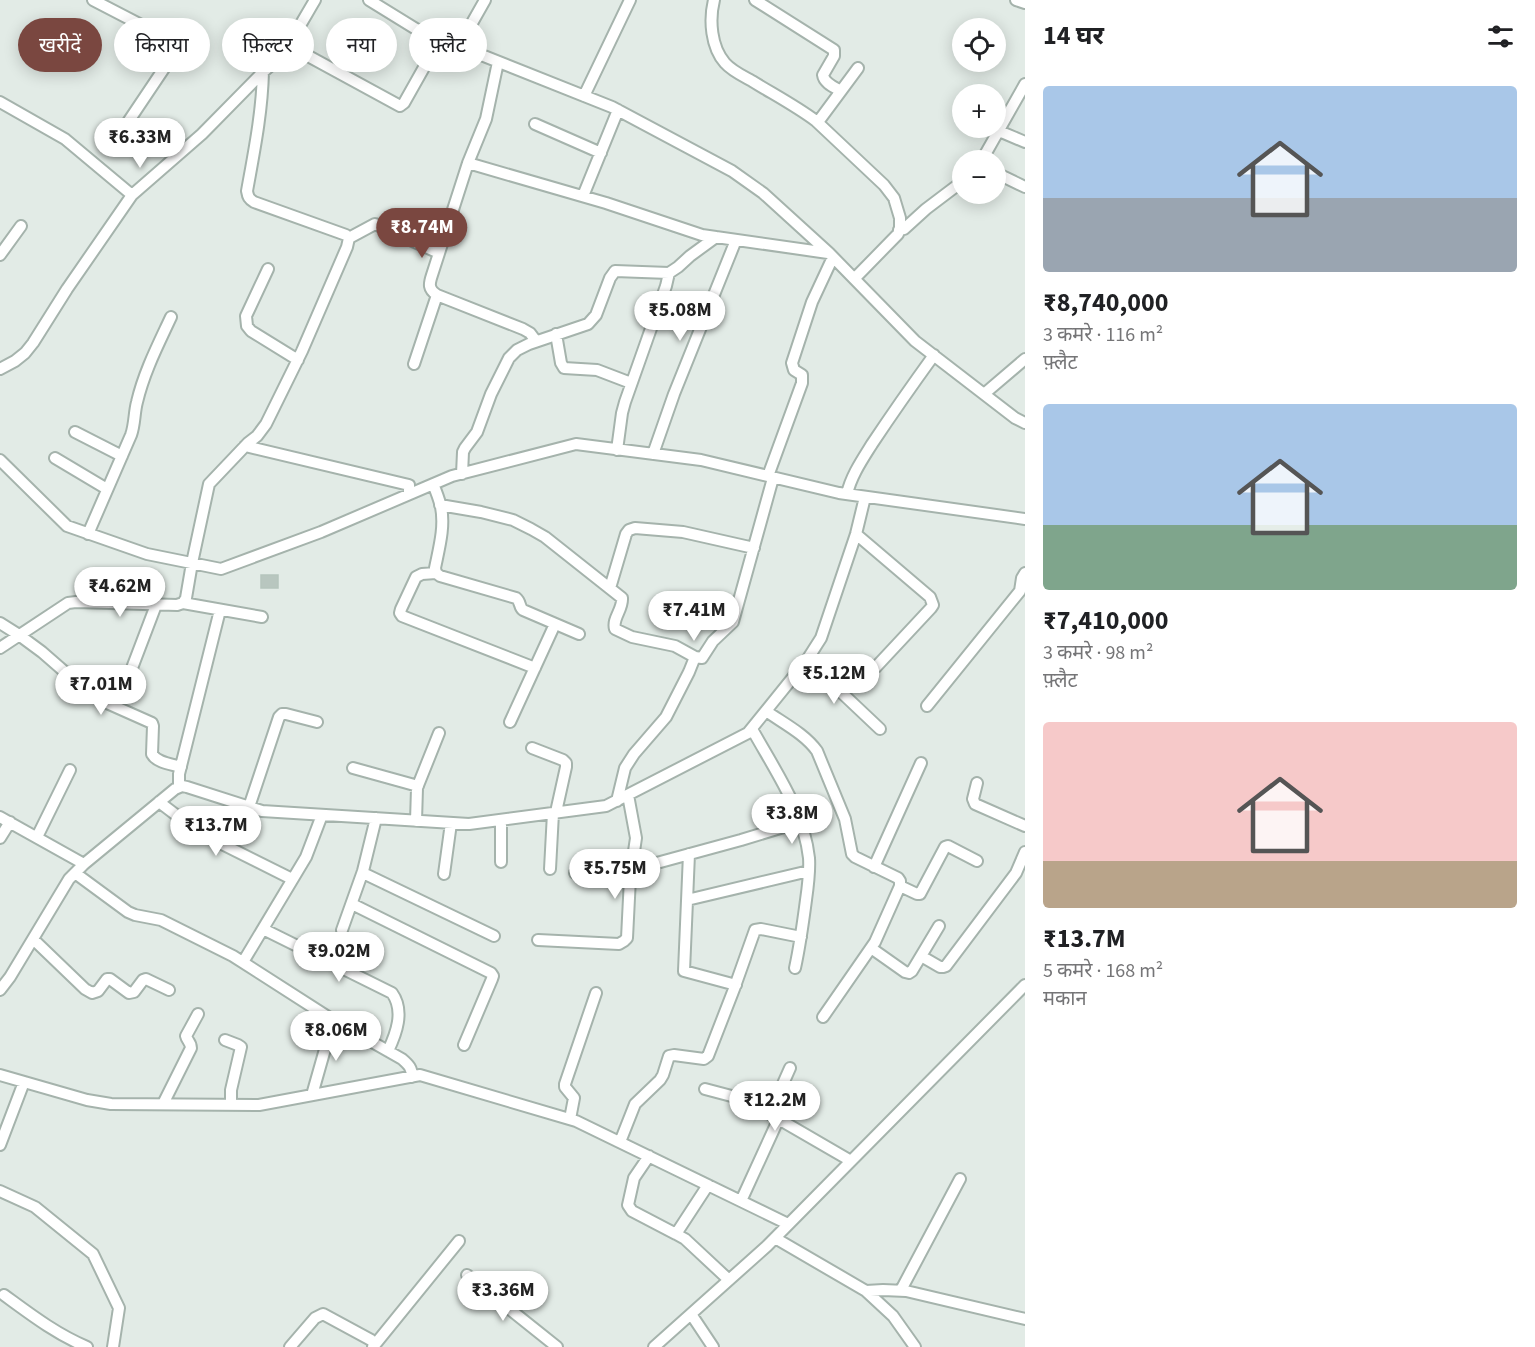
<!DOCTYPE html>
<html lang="hi">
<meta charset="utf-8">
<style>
:root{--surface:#fff;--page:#f6f6f6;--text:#202124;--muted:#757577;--accent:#7a4740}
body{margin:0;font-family:"Source Sans 3","Noto Sans Devanagari",sans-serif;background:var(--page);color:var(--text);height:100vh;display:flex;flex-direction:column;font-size:22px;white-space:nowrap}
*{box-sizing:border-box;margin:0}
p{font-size:20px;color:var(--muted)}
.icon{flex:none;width:33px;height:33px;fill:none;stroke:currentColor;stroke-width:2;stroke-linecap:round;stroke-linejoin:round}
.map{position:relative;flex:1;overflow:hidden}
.drawer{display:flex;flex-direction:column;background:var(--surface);width:510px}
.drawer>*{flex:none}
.banner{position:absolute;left:18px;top:18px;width:570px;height:54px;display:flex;gap:12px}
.tools{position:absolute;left:952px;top:18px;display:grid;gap:12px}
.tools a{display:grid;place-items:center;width:54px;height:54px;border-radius:50%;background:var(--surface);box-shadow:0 3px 15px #0003;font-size:30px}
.price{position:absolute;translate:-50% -51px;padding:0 14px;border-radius:21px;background:#fff;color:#222;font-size:20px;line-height:39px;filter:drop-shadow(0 2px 3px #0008)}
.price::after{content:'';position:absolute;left:50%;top:36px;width:18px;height:14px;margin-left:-9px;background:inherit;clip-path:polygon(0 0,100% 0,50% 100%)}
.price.current{background:var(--accent);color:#fff}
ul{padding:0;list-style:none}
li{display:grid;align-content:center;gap:12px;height:318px;padding:0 18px}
li span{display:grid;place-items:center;height:186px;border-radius:6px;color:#555}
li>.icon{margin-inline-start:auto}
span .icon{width:108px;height:108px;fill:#fffc;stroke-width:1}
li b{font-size:26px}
h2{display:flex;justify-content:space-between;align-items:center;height:72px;padding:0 18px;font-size:26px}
.tag{padding:0 21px;border-radius:27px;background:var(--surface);box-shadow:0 3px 15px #0003;font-size:21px;line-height:54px}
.tag.current{background:var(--accent);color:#fff}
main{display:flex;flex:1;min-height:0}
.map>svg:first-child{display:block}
.building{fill:#b8c6bf;stroke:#b5c5bd;stroke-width:1.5}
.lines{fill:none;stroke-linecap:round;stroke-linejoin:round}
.minor-casing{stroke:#a5b3ac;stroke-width:14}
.minor{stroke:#fff;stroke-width:10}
</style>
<main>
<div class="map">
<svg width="1025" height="1347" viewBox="0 0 1025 1347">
<rect width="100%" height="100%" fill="#e2ebe6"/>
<path class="building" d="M261,575H278V588H261Z"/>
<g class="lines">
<defs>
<path id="minor" d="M93,0L174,42L177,45L175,52L120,134
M369,0L416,29L612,107L732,171L763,193L829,253L915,341L1015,418L1025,423
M714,0C709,20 711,47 725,63C732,71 743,76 752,81C773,94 796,106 816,121L884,185L894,198L900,218V228L898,234L855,278
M755,0L834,50V56L823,75C824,83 834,87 841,91
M1016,0L1025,3
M288,45L400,106L404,103L440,39
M459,46L485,0
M498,62L486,119L468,163L606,203L702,235L828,253
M584,96L630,0
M0,102L65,139L132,195
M818,122L858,68
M535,124L601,153
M999,131L1025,142
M982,160L1025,84
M996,173L1025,187
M583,196L618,110
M899,230L904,229L926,209L963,181
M349,238L375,224L439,253
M0,255L21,226
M268,269L246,316L247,326L251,331L298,360
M437,295L523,329L530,333L536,341
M556,334L561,363L564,368L597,370L631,383
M414,364L437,295C428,289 429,284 432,275L468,163
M0,369L15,361L25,353L33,343L67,289L132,195L202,134L263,72C286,54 300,25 315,0
M984,394L1025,359
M75,432L122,456
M245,446L409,485V494
M617,450L622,413L625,402L666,286L669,273L678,267L690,256L716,237
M653,454L674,394L736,240
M55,458L107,489
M0,460L67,526L147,554L221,569L321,532L452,476L576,444L701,460L839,493L1025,519
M462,474L463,452L465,448L477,432L491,394L509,358L517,350L529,344L588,324L596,315L610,278L615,271L669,273
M768,476L802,383V375L794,370L792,363L812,302L833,257
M433,484C436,491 439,499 441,507C445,527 439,548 435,568L436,573L440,576L516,598C521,602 519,607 523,610L579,634
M847,494C851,476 862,460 872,444C892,414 913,384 934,355
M440,505L481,512L513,520L531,529L545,537L622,598C623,610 612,618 615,629L632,637L675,646L695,657
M88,534L131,435C135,424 134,413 137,402C144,372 158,345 171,317
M856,534L930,597L933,605L931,608L875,668
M436,573L422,574L416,577L401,609L400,613L402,616L535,668
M610,588L626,534L629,530L635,528L683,532L754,548
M183,603L262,617
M0,623L19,635L42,652L89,693L107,703L152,723L153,726L152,754C157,763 171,764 181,767
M0,648L68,603L76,602L177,605L183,603L186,598L192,563L209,484L248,443L257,436L266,424L302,351L347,247L349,238L346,235L254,202C249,199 248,197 247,191C254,152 262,113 263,72
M807,660L880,729
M129,676L156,605
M927,706L1020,591L1022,578L1025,573
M766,711C783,723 805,734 817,751L845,819L852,854L855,857L898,878L900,881V886L875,942L823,1017
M510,722L555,624
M752,729C774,769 804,811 809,858C810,872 808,886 806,900C803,923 800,945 795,968
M532,748L563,760L566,763V767L556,812
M353,768L418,786
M977,783L973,799L975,804L1025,826
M179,787V774L220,610
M617,801L625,768L634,754L666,717L689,672L695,657L702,658L713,641L733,622L773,478
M159,802L188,824L210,838L292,879
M249,807L279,717L282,714H286L317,722
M0,817L84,864
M416,821L417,788L439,733
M37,837L70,770
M0,838L10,822
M689,854L684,971L736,985
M501,862V820
M874,867L921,763
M550,869L553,813
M631,870L741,840L800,822
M75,873L128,912L135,915L161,920L233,956L328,1017L402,1059C409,1065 412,1068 412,1077
M363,873L494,936
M575,873L630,878
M444,874L451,823
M900,886L917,894H920L945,847L948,846L977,861
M687,900L809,871
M352,904L491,973L493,976L492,979L464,1045
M263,929L392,993C405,1011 396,1034 388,1051
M342,930L363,871L376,818
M33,939L85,989L92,993L98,991L107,979H110L129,993L134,992L143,980L146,979L169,990
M538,940L619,944L624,941L627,938L630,878L636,838L628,795
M871,948L905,972L909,973L912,971L939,926
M921,956L940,967H943L946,966L1016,873L1025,852
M243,962L306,857L322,815
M0,990L10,977L69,879L84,864L175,789L182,786L187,787L262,811L469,824L606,806L748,733L807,660L821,638L856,534L865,497
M225,1040L238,1045L241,1047L231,1090V1105
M0,1075L87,1100L111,1104L259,1105L420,1075L576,1121L788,1224
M705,1089L739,1098L751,1103L851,1161
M312,1095L333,1021
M163,1104L191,1048C191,1042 187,1041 186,1036L198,1014
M770,1113L790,1068
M570,1119L574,1098L565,1087V1084L596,993
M620,1142L635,1104L660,1080L663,1075L669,1056L674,1055L704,1059L708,1056L734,989L755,930L761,929L801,937
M0,1145L24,1082
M649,1156L634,1178L628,1205L632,1211L676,1234L685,1239L729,1280
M0,1191L35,1207L93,1254L119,1308L113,1347
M741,1201L779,1118
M676,1234L708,1185
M775,1238L866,1291L893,1316L915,1347
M467,1275L557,1347
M901,1290L960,1179
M866,1291L883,1290L906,1291L1025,1319
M4,1295C30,1314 56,1334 87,1347
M691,1314L713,1347
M290,1347L315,1318L323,1314L371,1340L375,1345
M373,1347L459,1241
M654,1347L767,1246L1025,985"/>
</defs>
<use href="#minor" class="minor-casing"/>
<use href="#minor" class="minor"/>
</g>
</svg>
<div class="tools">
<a><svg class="icon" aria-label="locate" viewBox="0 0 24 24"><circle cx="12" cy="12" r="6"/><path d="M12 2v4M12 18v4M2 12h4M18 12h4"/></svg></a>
<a>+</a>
<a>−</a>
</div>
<b class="price" style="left:140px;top:169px">₹6.33M</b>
<b class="price current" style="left:422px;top:259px">₹8.74M</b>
<b class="price" style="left:680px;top:342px">₹5.08M</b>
<b class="price" style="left:120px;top:618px">₹4.62M</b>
<b class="price" style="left:694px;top:642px">₹7.41M</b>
<b class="price" style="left:834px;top:705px">₹5.12M</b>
<b class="price" style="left:101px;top:716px">₹7.01M</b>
<b class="price" style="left:792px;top:845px">₹3.8M</b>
<b class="price" style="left:216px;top:857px">₹13.7M</b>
<b class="price" style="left:615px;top:900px">₹5.75M</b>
<b class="price" style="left:339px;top:983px">₹9.02M</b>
<b class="price" style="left:336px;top:1062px">₹8.06M</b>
<b class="price" style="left:775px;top:1132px">₹12.2M</b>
<b class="price" style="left:503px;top:1322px">₹3.36M</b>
<div class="banner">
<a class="tag current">खरीदें</a>
<a class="tag">किराया</a>
<a class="tag">फ़िल्टर</a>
<a class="tag">नया</a>
<a class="tag">फ़्लैट</a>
</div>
</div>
<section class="drawer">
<h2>14 घर<svg class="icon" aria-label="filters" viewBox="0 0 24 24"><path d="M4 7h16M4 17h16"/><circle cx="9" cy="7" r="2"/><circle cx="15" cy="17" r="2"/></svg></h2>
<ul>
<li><span style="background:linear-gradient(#a9c7e8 60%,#9aa5b1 0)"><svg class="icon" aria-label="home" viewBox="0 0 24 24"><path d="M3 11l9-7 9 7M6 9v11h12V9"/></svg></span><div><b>₹8,740,000</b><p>3 कमरे · 116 m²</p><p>फ़्लैट</p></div></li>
<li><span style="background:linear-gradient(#a9c7e8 65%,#7fa58c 0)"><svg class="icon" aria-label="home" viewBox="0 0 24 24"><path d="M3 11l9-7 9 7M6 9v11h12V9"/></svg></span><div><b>₹7,410,000</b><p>3 कमरे · 98 m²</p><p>फ़्लैट</p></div></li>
<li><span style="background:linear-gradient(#f6c9c9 75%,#b9a48a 0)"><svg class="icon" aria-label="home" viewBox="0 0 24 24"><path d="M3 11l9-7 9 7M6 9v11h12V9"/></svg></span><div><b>₹13.7M</b><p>5 कमरे · 168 m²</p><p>मकान</p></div></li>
</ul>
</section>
</main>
